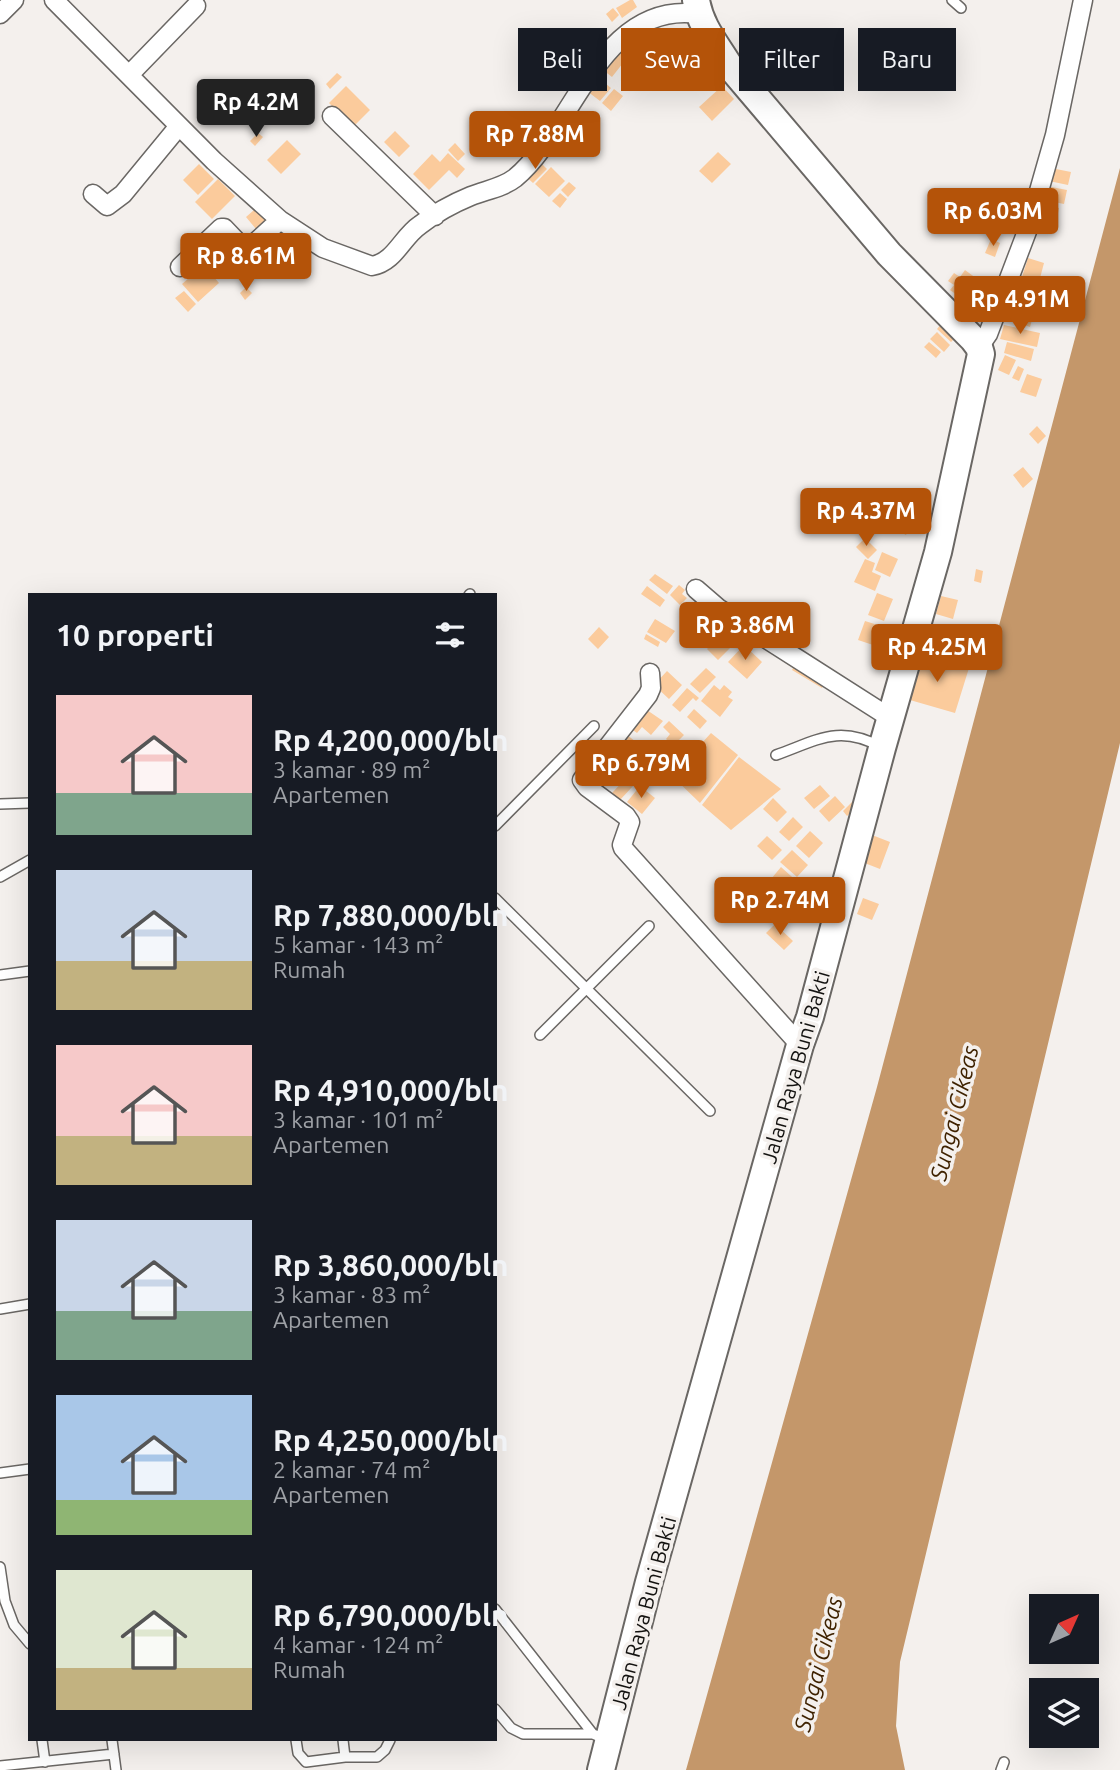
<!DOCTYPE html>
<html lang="id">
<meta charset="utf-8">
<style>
:root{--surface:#171b24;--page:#20242c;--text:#f1f3f6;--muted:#9ea1a6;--accent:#b45309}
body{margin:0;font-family:Ubuntu,sans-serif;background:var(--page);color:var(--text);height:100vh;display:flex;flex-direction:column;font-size:26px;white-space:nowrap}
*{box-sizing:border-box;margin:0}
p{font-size:23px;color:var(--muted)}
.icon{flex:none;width:38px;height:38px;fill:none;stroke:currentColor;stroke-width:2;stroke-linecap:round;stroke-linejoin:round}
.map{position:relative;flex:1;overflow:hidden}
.side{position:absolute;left:28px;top:593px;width:469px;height:1148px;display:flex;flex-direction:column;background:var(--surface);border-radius:0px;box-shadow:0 7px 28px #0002}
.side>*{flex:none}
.top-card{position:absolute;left:518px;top:28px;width:497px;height:63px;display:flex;gap:14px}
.needle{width:46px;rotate:45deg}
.buttons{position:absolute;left:1029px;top:1594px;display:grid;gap:14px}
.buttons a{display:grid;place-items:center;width:70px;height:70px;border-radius:0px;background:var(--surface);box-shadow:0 7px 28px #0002;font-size:35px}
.price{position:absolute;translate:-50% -60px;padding:0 16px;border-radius:7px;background:var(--accent);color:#fff;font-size:23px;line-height:46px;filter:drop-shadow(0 2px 4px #0008)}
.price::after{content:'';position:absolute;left:50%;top:42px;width:21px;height:16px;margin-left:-10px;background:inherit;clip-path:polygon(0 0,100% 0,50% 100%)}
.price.selected{background:#222;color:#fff}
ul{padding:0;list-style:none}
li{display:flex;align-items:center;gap:21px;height:175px;padding:0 28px}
li span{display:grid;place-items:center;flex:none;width:196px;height:140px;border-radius:0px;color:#555}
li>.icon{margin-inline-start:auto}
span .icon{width:84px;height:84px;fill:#fffc;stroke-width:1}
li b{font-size:30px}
h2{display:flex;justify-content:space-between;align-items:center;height:84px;padding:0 28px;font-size:30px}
.chip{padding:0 24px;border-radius:0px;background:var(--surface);box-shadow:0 7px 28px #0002;font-size:24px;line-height:63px}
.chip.selected{background:var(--accent);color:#fff}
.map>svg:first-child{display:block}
.water{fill:#c4976a}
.building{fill:#fbcb9c}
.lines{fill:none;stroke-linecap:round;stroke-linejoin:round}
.service-casing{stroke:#6a6764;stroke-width:12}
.minor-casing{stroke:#6a6764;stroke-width:21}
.primary-casing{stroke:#6a6764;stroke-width:30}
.service{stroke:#fff;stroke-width:9}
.minor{stroke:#fff;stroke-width:18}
.primary{stroke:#fff;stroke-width:26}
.labels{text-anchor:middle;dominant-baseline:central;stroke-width:7;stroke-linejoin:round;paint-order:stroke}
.street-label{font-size:21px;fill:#131210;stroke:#f4f0ed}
.water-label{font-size:23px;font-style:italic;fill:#3f2200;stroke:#f4f0ed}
</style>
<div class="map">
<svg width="1120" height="1770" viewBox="0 0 1120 1770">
<rect width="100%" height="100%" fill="#f4f0ed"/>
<path class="water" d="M1120,168V743L900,1662L896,1726L905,1770H686L877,1087Z"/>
<path class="building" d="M630,0H633L637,7L622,18L616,8Z
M613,8L619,15L612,22L606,14Z
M615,43L630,54L612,77L598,66Z
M337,73L342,77L330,89L326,84Z
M594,74L611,88L600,101L583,88Z
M346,86L370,110L353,127L329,103Z
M722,86L734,99L712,121L699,107Z
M614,89L623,96L611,111L602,103Z
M395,131L410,146L399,157L384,142Z
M258,133L263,137L255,146L250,141Z
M287,140L301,154L281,174L267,160Z
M455,143L465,154L458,161L448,150Z
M718,152L731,164L712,183L699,171Z
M448,153L465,169L457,178L449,170L429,190L413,174L432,154L440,162Z
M537,159L547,169L533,183L523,174Z
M199,164L214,179L198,195L183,180Z
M551,167L565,181L549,197L535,184Z
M1051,168L1071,172L1068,185L1049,181Z
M218,179L235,196L212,219L195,202Z
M569,182L576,188L568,197L561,190Z
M1046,186L1067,190L1064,204L1044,200Z
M560,193L567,199L560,208L552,201Z
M261,204L271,216L256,229L246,217Z
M1043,204L1059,208L1055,229L1039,225Z
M293,229L306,244L292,255L285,246L264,263L252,249L272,232L279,240Z
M229,235L235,241L215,259L210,253Z
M991,239L1000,243L995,257L985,253Z
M203,247L213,259L208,263L198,251Z
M231,248L241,260L223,276L213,264Z
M284,248L289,253L282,259L277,254Z
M1028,258L1044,263L1039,282L1022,277Z
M204,265L219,283L198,302L182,284Z
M965,270L980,281L974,289L978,291L972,299L964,293L961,298L950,290L954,285L948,281L954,273L960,277Z
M246,287L252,293L245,300L240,293Z
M184,291L196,304L188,312L175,298Z
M1019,297L1037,302L1030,327L1012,321Z
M943,322L957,336L951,342L937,329Z
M1004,325L1040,333L1037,347L1000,339Z
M937,332L950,345L944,352L930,339Z
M929,342L941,352L936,358L924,347Z
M1007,342L1034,349L1031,361L1004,353Z
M1005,355L1016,360L1009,375L998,370Z
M1018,366L1024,369L1019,381L1012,378Z
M1027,374L1042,379L1036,397L1020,392Z
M1037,426L1046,436L1038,444L1029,434Z
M1023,467L1033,479L1023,488L1013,475Z
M904,489L922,499L916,510L898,500Z
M895,502L917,514L910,527L889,515Z
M885,516L909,529L906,535L882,522Z
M865,538L877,550L868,559L856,547Z
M882,552L898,559L890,577L875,570Z
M865,559L875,563L872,572L881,576L875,591L854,582Z
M976,569L983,571L981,583L974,581Z
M655,574L673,586L667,594L649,580Z
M679,585L685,590L682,594L687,598L680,605L670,595Z
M647,586L665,600L660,607L641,594Z
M877,593L893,599L884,621L868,615Z
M941,596L958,600L953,619L936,614Z
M655,619L675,631L666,643L647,632Z
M865,621L884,627L876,646L858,640Z
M599,627L609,637L598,649L588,639Z
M646,634L660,642L658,647L644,639Z
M719,636L731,647L718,660L707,649Z
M744,645L762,662L747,679L728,662Z
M921,654L969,668L955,713L903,698Z
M784,655L825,682L822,688L792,670L793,668L781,660Z
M706,668L716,677L700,693L690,684Z
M667,671L682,685L669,699L654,685Z
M714,685L720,690L724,685L732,692L728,697L733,700L720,717L701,701Z
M687,688L699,698L696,701L693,698L680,712L672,705Z
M641,706L663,721L651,735L642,727L637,733L626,725Z
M694,709L707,721L700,729L687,717Z
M669,721L684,735L673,746L666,739L670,734L663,727Z
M711,733L738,755L700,803L672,776Z
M626,734L641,746L633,756L617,744Z
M739,757L781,789L731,830L702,805Z
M605,760L618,772L612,778L599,766Z
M659,762L668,769L657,785L647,778Z
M595,767L606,777L598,786L587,776Z
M625,779L633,786L620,800L612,793Z
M820,785L830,796L814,809L804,798Z
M640,786L655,798L642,814L627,802Z
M835,796L845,807L829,822L819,811Z
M773,798L787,812L777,822L763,809Z
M853,801L858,806L847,816L843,811Z
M793,817L803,827L789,841L779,832Z
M810,831L823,843L809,858L796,846Z
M872,835L890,842L880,869L862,862Z
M767,836L782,850L772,860L757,846Z
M792,850L808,865L797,877L780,862Z
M781,867L801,885L790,897L771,879Z
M863,898L879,904L872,920L857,914Z
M775,924L793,941L784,950L766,933Z"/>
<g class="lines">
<defs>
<path id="service" d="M952,0L961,8
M469,595L470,594
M776,755C818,740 839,724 881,747
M0,804L30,803
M495,826L594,726
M0,877L30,860
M495,898L710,1111
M0,975L30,971
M540,1035L649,926
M0,1309L30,1304
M0,1473L30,1469
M0,1567L5,1601L14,1625L30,1644
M495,1609L593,1734L605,1739
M495,1709L511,1728L523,1734H593
M42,1740L45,1762
M112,1740L116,1770
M296,1740L298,1753L306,1762L345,1757H377L385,1750L390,1740
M343,1740L345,1757
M0,1766L114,1754
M1001,1770L1004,1762"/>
<path id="minor" d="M54,0L214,161L280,220L323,248L372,266C395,262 402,237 420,225C434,214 454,203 471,196C486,190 502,188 515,178C572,132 600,0 698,14
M0,14L14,0
M130,74L196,6
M332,116L435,216
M93,194L107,206L123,194L179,126
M180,267L221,228H224L246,251L280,220
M979,347L988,334L1029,226L1055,135L1083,0
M696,589L718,608L892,719
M650,673L651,688L648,695L582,780L587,787L626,816L630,822L622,845L623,848L800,1045"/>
<path id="primary" d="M601,1770L649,1582L800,1045L810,1017L882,748L938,552L981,354L979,347L973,339L889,254L728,64C715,43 700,25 696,0"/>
</defs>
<use href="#service" class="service-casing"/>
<use href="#minor" class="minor-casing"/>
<use href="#primary" class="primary-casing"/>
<use href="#service" class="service"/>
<use href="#minor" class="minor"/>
<use href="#primary" class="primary"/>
</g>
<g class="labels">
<g class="street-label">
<text transform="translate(795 1067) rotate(-74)">Jalan Raya Buni Bakti</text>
<text transform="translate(643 1613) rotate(-75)">Jalan Raya Buni Bakti</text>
</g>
<g class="water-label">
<text transform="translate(954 1113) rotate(-76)">Sungai Cikeas</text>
<text transform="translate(818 1664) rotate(-76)">Sungai Cikeas</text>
</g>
</g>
</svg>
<div class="buttons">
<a><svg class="needle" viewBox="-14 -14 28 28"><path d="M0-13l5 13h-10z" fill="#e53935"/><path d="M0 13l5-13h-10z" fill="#9ea1a6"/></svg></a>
<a><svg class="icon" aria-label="layers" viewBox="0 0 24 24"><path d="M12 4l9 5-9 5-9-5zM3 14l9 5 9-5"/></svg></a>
</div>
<b class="price selected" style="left:256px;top:139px">Rp 4.2M</b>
<b class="price" style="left:535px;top:171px">Rp 7.88M</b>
<b class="price" style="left:993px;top:248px">Rp 6.03M</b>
<b class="price" style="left:246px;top:293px">Rp 8.61M</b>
<b class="price" style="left:1020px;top:336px">Rp 4.91M</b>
<b class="price" style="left:866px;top:548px">Rp 4.37M</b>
<b class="price" style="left:745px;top:662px">Rp 3.86M</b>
<b class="price" style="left:937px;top:684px">Rp 4.25M</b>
<b class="price" style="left:641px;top:800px">Rp 6.79M</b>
<b class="price" style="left:780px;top:937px">Rp 2.74M</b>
<div class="top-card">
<a class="chip">Beli</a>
<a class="chip selected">Sewa</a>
<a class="chip">Filter</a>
<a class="chip">Baru</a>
</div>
<section class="side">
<h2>10 properti<svg class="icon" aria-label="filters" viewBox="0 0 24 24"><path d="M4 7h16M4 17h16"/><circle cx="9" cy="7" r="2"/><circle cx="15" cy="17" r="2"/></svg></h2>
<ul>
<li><span style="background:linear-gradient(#f6c9c9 70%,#7fa58c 0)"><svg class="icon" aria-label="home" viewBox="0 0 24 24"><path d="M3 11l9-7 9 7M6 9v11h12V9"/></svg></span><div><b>Rp 4,200,000/bln</b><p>3 kamar · 89 m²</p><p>Apartemen</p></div></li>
<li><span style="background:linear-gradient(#c9d6e8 65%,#c2b280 0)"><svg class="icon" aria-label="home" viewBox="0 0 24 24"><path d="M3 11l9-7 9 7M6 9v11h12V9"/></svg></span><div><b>Rp 7,880,000/bln</b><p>5 kamar · 143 m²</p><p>Rumah</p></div></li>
<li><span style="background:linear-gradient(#f6c9c9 65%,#c2b280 0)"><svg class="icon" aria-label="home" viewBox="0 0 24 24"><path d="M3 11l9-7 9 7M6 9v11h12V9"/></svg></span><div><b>Rp 4,910,000/bln</b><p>3 kamar · 101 m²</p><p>Apartemen</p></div></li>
<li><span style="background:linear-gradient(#c9d6e8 65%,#7fa58c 0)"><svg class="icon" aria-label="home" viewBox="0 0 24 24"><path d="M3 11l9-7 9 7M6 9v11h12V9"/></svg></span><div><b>Rp 3,860,000/bln</b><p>3 kamar · 83 m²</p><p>Apartemen</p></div></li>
<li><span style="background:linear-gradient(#a9c7e8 75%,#8fb573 0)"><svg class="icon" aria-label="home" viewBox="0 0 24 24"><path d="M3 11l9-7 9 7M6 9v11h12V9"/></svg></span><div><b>Rp 4,250,000/bln</b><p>2 kamar · 74 m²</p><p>Apartemen</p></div></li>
<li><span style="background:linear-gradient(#dfe7d0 70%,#c2b280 0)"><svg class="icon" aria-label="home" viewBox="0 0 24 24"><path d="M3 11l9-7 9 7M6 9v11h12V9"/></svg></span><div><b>Rp 6,790,000/bln</b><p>4 kamar · 124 m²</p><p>Rumah</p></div></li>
</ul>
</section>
</div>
